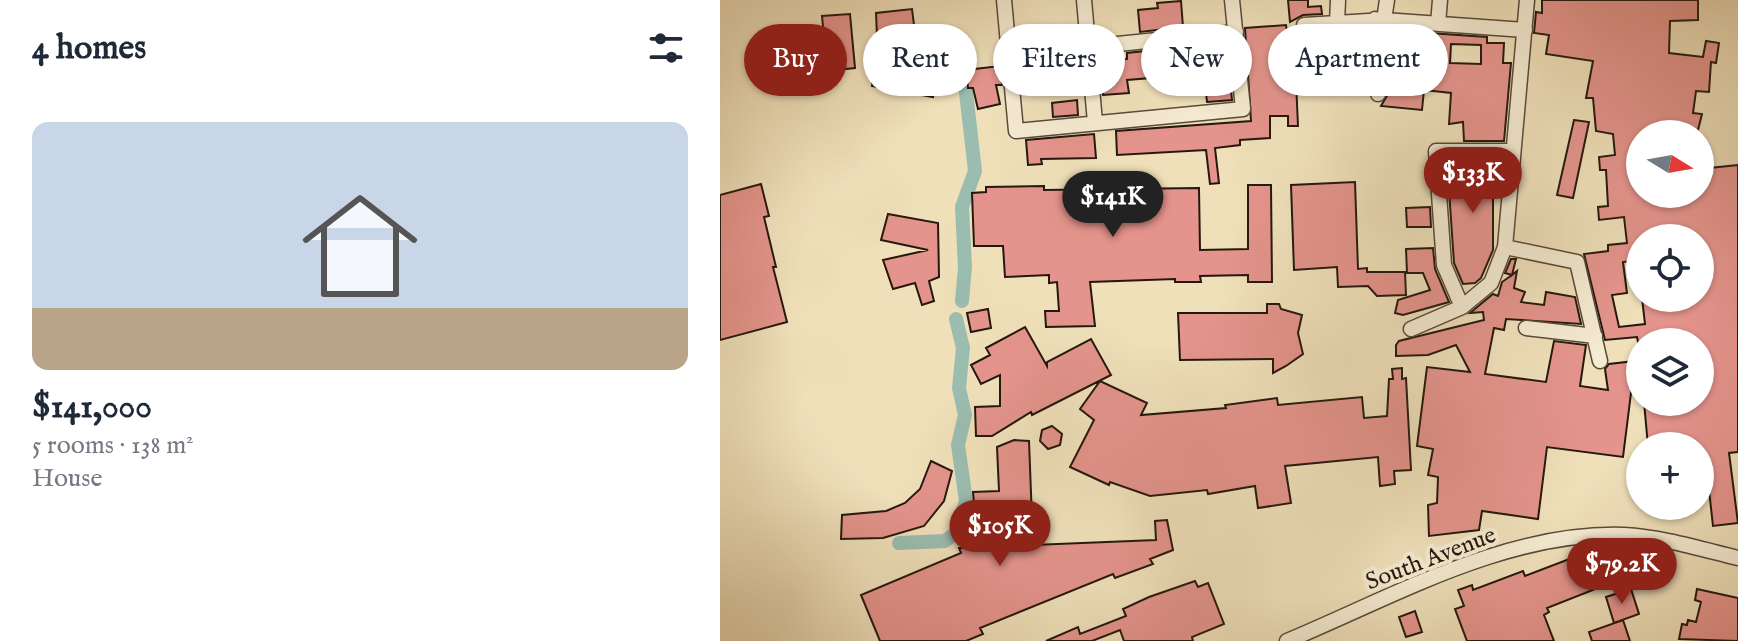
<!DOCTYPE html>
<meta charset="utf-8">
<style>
:root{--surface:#fff;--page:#f2f2f3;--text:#1f2937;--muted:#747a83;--accent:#8f2418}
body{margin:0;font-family:"IM FELL English",serif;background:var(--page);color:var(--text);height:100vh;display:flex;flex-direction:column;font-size:30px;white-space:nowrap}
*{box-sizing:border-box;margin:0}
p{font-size:26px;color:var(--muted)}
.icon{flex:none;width:44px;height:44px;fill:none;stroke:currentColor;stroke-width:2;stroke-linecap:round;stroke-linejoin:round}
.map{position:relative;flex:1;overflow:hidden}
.details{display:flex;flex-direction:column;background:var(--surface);width:720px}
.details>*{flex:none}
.guide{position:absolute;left:24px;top:24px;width:760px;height:72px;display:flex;gap:16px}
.needle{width:52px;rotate:101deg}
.buttons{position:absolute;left:906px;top:120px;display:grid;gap:16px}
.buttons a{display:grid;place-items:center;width:88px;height:88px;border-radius:50%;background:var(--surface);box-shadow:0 2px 6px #0004;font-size:40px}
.price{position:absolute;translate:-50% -68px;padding:0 18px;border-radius:28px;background:var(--accent);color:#fff;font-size:26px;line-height:52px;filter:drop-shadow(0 2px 4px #0008)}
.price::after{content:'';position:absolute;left:50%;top:48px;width:24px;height:18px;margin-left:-12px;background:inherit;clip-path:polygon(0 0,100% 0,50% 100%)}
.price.active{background:#222;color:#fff}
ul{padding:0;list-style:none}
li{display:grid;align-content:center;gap:16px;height:424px;padding:0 32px}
li span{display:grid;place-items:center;height:248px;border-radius:16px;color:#555}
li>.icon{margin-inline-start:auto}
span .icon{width:144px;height:144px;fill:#fffc;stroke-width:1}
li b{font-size:34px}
h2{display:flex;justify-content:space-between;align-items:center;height:96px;padding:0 32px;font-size:34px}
.chip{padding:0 28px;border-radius:36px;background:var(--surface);box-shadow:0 2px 6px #0004;font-size:28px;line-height:72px}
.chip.active{background:var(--accent);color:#fff}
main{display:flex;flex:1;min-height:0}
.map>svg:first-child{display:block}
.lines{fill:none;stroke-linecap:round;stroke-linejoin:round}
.canal{stroke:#9abdb0;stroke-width:14}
.building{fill:#e4948c;stroke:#25180e;stroke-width:2;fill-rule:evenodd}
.minor-casing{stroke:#584a39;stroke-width:17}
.minor{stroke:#f5ebd2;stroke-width:14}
.labels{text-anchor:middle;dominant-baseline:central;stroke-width:8;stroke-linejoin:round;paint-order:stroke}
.street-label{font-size:24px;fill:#25180e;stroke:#f5ebd2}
</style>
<main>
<section class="details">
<h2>4 homes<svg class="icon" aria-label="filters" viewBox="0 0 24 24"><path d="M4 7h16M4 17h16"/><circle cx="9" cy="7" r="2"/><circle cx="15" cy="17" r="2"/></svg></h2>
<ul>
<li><span style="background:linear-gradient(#c9d6e8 75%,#b9a48a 0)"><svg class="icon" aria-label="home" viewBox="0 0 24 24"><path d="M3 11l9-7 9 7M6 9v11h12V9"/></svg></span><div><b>$141,000</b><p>5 rooms · 138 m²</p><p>House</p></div></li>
</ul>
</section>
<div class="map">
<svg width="1018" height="641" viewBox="0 0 1018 641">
<rect width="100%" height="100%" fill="#efe0ba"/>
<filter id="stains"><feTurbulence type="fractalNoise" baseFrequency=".0025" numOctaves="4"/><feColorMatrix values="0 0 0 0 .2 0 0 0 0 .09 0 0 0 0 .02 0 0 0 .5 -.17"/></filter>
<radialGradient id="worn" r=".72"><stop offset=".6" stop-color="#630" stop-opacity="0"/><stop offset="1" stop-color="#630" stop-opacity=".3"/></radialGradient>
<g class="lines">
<path class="canal" d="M242,301L245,267L242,207L255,171L245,84
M179,543L225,541L237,532L246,501L238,445L245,415L239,388L243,348L236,319"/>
</g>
<path class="building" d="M568,0H588V7L601,6L602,14L583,15L570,22Z
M822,0H978V20L950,21L949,53L983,57L986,41L999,43L996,63L991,62L989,92L976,91L973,113L982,114L977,134H920V194H980V169L1018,165V452L1009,453L1018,523L993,526L987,472L985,484H980V446H928L924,402H980V342H918L917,337L885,340L864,254L888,251V245L907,243L904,217L879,220L878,207L888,206L886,170H880L879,157L895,155L893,134L876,131L873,98H866L873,61L826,54L829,35L814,33L816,12L822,13ZM920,238H980V298H922L925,324L899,327L892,295L907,293L903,262L920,260Z
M461,1L463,27L420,32L418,10L438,8L437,3Z
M192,9L195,33L157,37L156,13Z
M130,14L135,68L107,71L102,16Z
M566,25L569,49L554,51L558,82L576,81L578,126H568V116H550V138L520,140V145L495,148L499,183L490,184L486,150L397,155L396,131L531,121L525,28Z
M665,30L767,37V43H784L783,63H791L784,141H744L743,122L729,124L731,93L704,90L702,110L661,106L668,94ZM731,44L761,45V64L730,63Z
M356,40L357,61L324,64L325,83L302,85L298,47Z
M506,43L512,100L487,102L481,46Z
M453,48L456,76L407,80L409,93L383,95L381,77L387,62L407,59V53Z
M155,63L217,73L213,97L152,86Z
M280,66L282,85H276L280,104L258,109L253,88H248L246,70Z
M357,100L358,115L333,117L332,103Z
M854,120L869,122L853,198L837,195Z
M374,134L376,158L321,159L322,164L308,165L306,140Z
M727,161H783L780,189H773V250L761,278L755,283L743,284L734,263Z
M635,182L638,269L647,268V272H685L686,295L657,296L648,286L618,287L617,267L574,270L571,185Z
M41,184L49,216L44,217L56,267H53L67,322L0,340V195Z
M528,185H551L552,282H528V275L480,276L481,282H455V279L370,282L375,326L326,327L325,311H339L337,282L329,283V275L285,277L283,246H254L252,193L266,192V187L324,186V190L479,188L480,250L528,249Z
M710,207L711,227H687L686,208Z
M168,214L218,223L219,277L209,281L214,301L202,305L195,283L173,289L163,260L208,250L161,240Z
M713,248L715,269L729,302L683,315L675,313L678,300L710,290L703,273H687L686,249Z
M791,259H796L792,275L797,271L794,288L805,292L801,302L824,305L826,292L855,297L861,324L786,319L784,330L774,328L765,374L826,382L834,341L866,345L860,386L888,390L885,369L889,364L915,361L903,457L827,447L818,519L762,511L759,530L709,536L708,505L717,503L718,477L708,475L713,449L697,446L707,367L750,372L736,345L708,355L676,356V345L679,341L764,320L763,312L750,313L773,294L778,296L782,282L792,275L785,273Z
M547,304H559L561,309L582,315L578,333L583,354L566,366L553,373V359L460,360L458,313H547Z
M268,309L271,328L251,332L247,313Z
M305,327L327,366V362L371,339L391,375L312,415L311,412L272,436H256L255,407L280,406V375L261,384L251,365L270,355L266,348Z
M682,368V379L686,378L691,470L674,471L675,484L660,486L658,457L565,466L571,503L538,508L535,486L488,494L487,490L430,496L390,482L389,485L350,467L374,420L360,409L380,381L427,403L421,415L506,408L505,405L557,398L558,405L642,397L644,418L667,416L669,379H673L672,369Z
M332,426L342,434L340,445L328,449L320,441L322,430Z
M294,440L309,441L313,545L436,540L435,521L447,520L453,550L430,559L433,564L395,578L393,574L260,628L263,634L246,641H160L141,595L241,553L239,548L282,547L281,526L256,527L253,492L279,491L277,447Z
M211,461L232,471L224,501L204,526L163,538L121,539L122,515L166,511L185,503L200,489Z
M865,553L878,588L827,608L829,612L824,615L834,641H747L735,609L744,606L738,590L752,585L753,590L803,571L805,576Z
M475,581L478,587L488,583L504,624L472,637L473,641H404L400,630L372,641H326L358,627L360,634L406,616L403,609L429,597Z
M911,589L919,614L894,623L886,597Z
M977,589L1018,598V641L959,639L962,624L967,625L968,620L976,622L981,602L975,600Z
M695,611L702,632L686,637L679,617Z
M903,620L910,641H872L869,632Z"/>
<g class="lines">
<defs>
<path id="minor" d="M284,0L296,131L523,109L512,0
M364,0L375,122
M618,0L617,23L664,20L805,30
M655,19L658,94
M664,20L667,0
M718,24L720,0
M584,25L617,23
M368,47L516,32
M785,247L857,262L880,361
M742,307L724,265L716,151H791
M806,328L875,336
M691,329L742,307L771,283L785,247L807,0
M567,641C673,597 786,531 904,535C942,537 981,549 1018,558"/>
</defs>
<use href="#minor" class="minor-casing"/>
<use href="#minor" class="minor"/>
</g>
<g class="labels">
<g class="street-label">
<text transform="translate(711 559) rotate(-21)">South Avenue</text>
</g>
</g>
<rect width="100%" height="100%" filter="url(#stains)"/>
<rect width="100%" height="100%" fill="url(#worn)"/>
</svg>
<div class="buttons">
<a><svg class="needle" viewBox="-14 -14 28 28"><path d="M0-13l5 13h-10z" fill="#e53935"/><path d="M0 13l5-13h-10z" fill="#747a83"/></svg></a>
<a><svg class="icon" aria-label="locate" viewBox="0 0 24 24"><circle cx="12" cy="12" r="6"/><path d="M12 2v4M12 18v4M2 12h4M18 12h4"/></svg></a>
<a><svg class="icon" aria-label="layers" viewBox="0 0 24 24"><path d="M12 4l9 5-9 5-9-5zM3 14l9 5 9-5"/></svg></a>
<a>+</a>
</div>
<b class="price" style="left:753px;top:215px">$133K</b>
<b class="price active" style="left:393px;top:239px">$141K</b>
<b class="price" style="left:280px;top:568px">$105K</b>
<b class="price" style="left:902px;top:606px">$79.2K</b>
<div class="guide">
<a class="chip active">Buy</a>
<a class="chip">Rent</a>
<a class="chip">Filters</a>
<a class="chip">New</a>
<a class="chip">Apartment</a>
</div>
</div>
</main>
